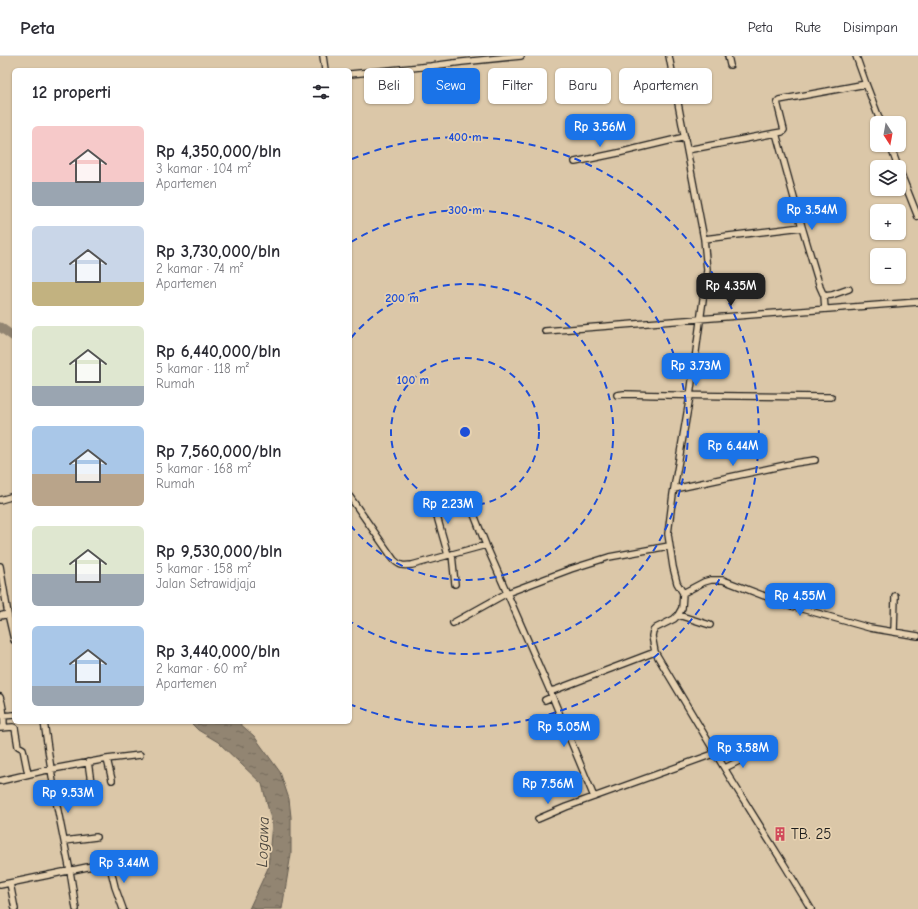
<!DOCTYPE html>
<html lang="id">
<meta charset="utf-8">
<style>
:root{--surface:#fff;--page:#f7f7f7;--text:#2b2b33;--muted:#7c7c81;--line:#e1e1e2;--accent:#1a73e8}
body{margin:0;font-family:"Comic Neue",sans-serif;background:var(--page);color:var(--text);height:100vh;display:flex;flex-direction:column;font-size:15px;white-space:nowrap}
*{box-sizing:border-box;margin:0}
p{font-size:13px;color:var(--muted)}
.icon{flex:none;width:22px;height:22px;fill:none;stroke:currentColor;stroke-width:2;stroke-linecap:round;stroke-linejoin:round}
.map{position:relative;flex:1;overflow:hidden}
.drawer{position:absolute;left:12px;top:12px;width:340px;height:656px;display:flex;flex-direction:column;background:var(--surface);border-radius:6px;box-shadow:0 1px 3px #0004}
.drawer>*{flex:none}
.guide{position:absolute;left:364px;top:12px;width:380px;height:36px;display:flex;gap:8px}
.needle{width:26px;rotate:169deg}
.tools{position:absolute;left:870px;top:60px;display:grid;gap:8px}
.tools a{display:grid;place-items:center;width:36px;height:36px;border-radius:6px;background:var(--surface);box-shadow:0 1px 3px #0004;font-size:20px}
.price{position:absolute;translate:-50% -34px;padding:0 9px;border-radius:8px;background:var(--accent);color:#fff;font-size:13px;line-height:26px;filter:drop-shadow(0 1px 2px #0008)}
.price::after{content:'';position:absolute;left:50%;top:24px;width:12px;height:9px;margin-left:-6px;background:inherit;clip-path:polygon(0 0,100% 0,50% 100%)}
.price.current{background:#222;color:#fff}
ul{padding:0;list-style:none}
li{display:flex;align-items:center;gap:12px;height:100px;padding:0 20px}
li span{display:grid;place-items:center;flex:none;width:112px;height:80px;border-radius:6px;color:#555}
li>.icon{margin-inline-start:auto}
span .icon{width:48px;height:48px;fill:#fffc;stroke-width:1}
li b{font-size:17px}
h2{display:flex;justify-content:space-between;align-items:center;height:48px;padding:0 20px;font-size:17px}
.chip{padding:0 14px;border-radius:6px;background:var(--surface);box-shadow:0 1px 3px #0004;font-size:14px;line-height:36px}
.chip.current{background:var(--accent);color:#fff}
header{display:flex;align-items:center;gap:24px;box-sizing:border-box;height:56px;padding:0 20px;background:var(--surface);border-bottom:1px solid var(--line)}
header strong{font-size:19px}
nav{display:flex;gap:22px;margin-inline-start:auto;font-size:14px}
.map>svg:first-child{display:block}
.water{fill:url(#water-ripples);stroke:#635b50}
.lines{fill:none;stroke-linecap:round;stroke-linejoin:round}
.river{stroke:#928572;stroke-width:9}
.street-casing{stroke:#1c1c1c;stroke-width:8}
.street{stroke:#e7d2b1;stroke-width:5.5}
.ring{fill:none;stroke:#1d4ed8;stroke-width:2;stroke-dasharray:7 5}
.labels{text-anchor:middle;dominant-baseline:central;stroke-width:3.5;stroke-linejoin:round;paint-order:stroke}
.poi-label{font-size:15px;fill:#1c1c1c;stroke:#e7d2b1;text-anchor:start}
.water-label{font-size:16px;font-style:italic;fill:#45413a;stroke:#e7d2b1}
.centre{fill:#1d4ed8;stroke:#e7d2b1;stroke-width:2}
.ring-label{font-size:12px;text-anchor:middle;font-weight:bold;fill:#1d4ed8;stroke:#e7d2b1;stroke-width:3.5;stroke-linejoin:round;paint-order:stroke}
</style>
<header>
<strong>Peta</strong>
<nav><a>Peta</a><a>Rute</a><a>Disimpan</a></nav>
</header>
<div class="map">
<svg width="918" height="853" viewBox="0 0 918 853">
<defs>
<pattern id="water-ripples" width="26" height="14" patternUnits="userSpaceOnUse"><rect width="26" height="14" fill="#928572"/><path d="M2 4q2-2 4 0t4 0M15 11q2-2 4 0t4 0" fill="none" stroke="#766c5d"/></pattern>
</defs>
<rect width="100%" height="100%" fill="#dbc7a8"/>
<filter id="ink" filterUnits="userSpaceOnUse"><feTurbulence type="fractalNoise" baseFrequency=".025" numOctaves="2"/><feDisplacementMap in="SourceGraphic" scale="8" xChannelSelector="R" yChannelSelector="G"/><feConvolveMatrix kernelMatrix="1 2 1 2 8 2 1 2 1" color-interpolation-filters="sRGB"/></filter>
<g filter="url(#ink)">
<path class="water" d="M190,666H238L254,680L280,716L289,743L291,761V798L282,853H249L268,812L272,767L262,728L218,686L198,674Z"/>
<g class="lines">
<path class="river" d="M0,271L14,281"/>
<defs>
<path id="street" d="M323,0L325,14
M669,0L704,183L707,214L690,340L673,438L668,478L673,511L677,527L683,537L682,552L678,559L674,563L656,572L653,575L652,580L655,596L732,725L785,810L811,853
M728,0L730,9
M856,0L866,28L881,67
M431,10L433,24L437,38
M350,18L431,10L462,6L521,0
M776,77L782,76L784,74L777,46L779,44L866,28
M890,89L898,111
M687,94L776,77L802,171L820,231L824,240L825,253
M575,106L618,97L685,81
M899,113L918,161
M704,183L802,171
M824,240L832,239L849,233
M545,275L918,246
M617,339L624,338C693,340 762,340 831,341
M674,433L795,407L815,404
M350,441L394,504C400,510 403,510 412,509L486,489
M432,443L448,499
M0,444L14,440
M473,456L486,489L550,635L555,634L655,596
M452,498L455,528
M0,510L8,558L14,584
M683,537L704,526L711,524H723L788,549L870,572L918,580
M678,559L710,569
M0,560L8,558
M453,567L507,537L571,513L609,501L669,490
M894,576L895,540
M550,635L594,741
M0,641C4,650 4,662 4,671
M545,644L552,641
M3,660L14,659
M44,666L55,740L70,815L76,853
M0,672L13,671L15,672L18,690L23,693L28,718
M107,703L140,699
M725,712L753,698
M0,725L42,715L107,703L112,724
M55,740L91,734L92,733L88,706
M538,763L566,751L716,697
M64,785L96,781
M109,806L115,831L123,853
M10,827L15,853
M0,829L131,802"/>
</defs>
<use href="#street" class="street-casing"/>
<use href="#street" class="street"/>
</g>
</g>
<g class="ring">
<circle cx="465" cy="376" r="74"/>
<path d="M351 282A148 148 0 1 1 351 470"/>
<path d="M351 186A222 222 0 1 1 351 566"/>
<path d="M352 103A295 295 0 1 1 352 649"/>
</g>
<defs>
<symbol id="building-bare" viewBox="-9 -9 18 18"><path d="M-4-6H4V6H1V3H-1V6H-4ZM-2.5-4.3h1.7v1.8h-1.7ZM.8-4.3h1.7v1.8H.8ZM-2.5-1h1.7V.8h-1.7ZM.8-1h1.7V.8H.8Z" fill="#d1495b" stroke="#e7d2b1" stroke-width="2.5" paint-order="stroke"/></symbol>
</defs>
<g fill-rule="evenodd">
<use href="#building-bare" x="770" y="768" width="20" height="20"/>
</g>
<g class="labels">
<g class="poi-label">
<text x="791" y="778">TB. 25</text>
</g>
<g class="water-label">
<text transform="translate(263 786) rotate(-88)">Logawa</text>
</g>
</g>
<circle cx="465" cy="376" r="6" class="centre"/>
<g class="ring-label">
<text x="465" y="85">400 m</text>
<text x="465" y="158">300 m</text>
<text x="402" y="246">200 m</text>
<text x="413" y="328">100 m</text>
</g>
</svg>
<div class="tools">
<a><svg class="needle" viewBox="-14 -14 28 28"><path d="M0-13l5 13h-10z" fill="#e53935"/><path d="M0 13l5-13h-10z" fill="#7c7c81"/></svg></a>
<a><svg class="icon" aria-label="layers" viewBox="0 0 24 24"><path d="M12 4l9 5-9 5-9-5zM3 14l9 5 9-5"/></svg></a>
<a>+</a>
<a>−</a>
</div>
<b class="price" style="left:600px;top:92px">Rp 3.56M</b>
<b class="price" style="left:812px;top:175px">Rp 3.54M</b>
<b class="price current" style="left:731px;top:251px">Rp 4.35M</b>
<b class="price" style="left:696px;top:331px">Rp 3.73M</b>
<b class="price" style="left:733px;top:411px">Rp 6.44M</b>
<b class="price" style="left:448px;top:469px">Rp 2.23M</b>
<b class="price" style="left:800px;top:561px">Rp 4.55M</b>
<b class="price" style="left:564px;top:692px">Rp 5.05M</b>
<b class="price" style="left:743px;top:713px">Rp 3.58M</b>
<b class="price" style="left:548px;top:749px">Rp 7.56M</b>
<b class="price" style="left:68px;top:758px">Rp 9.53M</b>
<b class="price" style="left:124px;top:828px">Rp 3.44M</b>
<div class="guide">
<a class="chip">Beli</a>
<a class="chip current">Sewa</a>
<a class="chip">Filter</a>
<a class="chip">Baru</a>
<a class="chip">Apartemen</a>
</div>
<section class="drawer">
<h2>12 properti<svg class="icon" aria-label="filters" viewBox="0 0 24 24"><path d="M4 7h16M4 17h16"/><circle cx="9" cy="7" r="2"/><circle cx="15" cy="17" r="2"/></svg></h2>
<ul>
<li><span style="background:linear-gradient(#f6c9c9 70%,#9aa5b1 0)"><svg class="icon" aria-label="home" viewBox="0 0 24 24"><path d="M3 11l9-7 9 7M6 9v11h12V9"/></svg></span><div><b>Rp 4,350,000/bln</b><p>3 kamar · 104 m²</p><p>Apartemen</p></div></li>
<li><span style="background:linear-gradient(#c9d6e8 70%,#c2b280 0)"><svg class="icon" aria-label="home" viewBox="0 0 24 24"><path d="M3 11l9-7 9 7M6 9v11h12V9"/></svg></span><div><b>Rp 3,730,000/bln</b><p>2 kamar · 74 m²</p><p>Apartemen</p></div></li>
<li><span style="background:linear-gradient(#dfe7d0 75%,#9aa5b1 0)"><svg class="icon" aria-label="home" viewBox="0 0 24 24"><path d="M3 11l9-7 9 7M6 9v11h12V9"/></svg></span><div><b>Rp 6,440,000/bln</b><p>5 kamar · 118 m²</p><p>Rumah</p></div></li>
<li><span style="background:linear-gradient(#a9c7e8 60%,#b9a48a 0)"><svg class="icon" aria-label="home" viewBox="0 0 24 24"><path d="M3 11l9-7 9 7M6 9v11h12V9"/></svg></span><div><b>Rp 7,560,000/bln</b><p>5 kamar · 168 m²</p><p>Rumah</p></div></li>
<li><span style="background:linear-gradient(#dfe7d0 60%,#9aa5b1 0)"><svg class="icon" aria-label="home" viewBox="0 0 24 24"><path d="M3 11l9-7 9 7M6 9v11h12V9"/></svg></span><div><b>Rp 9,530,000/bln</b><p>5 kamar · 158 m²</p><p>Jalan Setrawidjaja</p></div></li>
<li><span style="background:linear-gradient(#a9c7e8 75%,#9aa5b1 0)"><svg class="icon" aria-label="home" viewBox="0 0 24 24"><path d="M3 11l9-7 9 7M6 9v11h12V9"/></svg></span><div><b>Rp 3,440,000/bln</b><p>2 kamar · 60 m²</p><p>Apartemen</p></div></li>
</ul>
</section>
</div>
